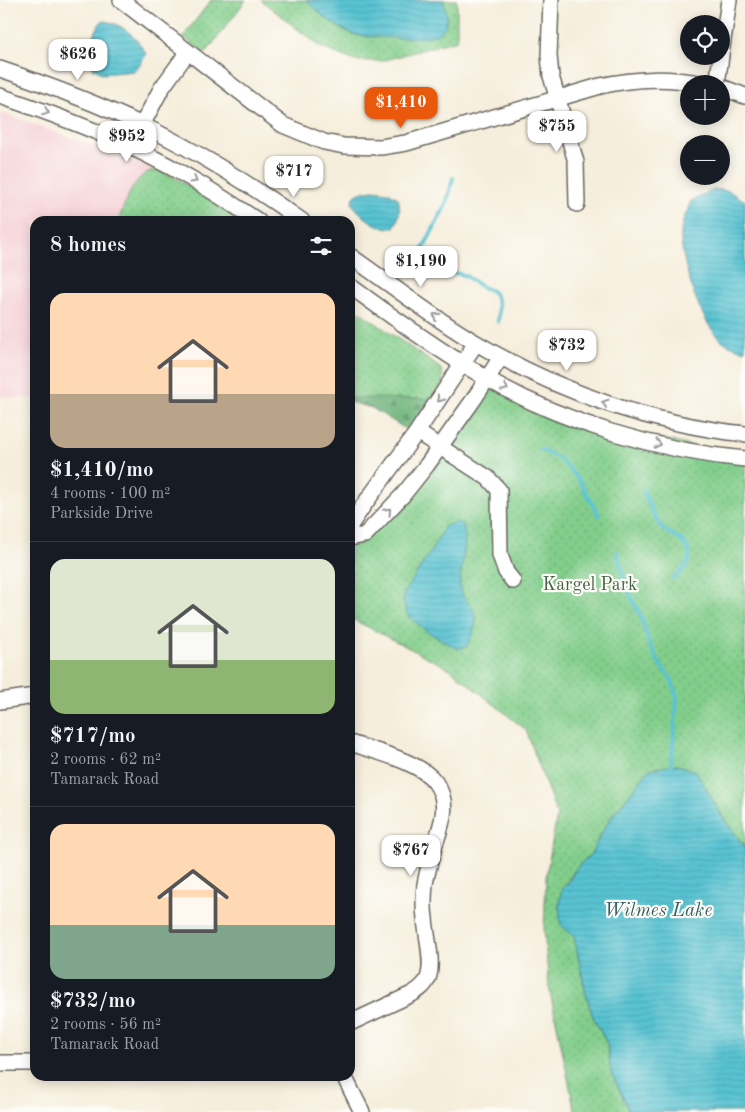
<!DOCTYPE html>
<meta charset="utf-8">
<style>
:root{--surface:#171b24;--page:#242831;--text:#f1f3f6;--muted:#9ea1a6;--line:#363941;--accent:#ea580c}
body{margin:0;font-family:"Old Standard TT",serif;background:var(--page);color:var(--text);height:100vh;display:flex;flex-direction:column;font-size:19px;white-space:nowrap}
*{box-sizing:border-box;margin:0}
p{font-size:16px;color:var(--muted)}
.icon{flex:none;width:28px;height:28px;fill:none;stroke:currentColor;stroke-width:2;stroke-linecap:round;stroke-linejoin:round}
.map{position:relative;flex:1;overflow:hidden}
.panel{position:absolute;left:30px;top:216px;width:325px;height:865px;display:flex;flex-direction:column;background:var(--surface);border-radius:15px;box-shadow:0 2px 12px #0003}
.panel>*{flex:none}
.controls{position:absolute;left:680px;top:15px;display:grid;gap:10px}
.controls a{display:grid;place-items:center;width:50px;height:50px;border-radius:50%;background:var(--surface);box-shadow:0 2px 12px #0003;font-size:25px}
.price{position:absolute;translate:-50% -42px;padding:0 11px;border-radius:10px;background:#fff;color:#222;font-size:16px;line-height:32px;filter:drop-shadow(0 1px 2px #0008)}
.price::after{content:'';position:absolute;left:50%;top:30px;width:15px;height:11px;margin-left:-8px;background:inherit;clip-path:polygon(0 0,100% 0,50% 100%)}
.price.selected{background:var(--accent);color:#fff}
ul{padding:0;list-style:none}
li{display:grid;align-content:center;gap:10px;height:265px;padding:0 20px}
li+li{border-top:1px solid var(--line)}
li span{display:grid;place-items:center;height:155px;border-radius:15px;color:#555}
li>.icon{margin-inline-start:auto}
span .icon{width:90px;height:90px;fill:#fffc;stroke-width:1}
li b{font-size:21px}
h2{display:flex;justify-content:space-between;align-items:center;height:60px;padding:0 20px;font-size:21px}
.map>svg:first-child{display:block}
.built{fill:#f6cfd6}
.forest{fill:url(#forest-firs);stroke:#42664a}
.park{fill:url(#park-dots);stroke:#4f7554}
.water{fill:url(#water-rules);stroke:#3a7077}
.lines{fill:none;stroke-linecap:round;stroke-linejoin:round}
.stream{stroke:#58c3d2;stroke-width:4}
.minor-casing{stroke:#68665f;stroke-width:18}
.minor{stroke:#fff;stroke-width:15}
.oneway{stroke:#999}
.labels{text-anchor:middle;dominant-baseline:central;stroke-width:4.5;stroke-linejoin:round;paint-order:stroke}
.park-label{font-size:18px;fill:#456348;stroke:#fdfcf7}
.water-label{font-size:19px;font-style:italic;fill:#345f65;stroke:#fdfcf7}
</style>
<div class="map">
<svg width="745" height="1112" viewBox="0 0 745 1112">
<defs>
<pattern id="forest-firs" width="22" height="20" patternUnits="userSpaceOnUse" patternTransform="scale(1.25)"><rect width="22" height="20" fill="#69b177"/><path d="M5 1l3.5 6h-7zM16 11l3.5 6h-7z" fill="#568f61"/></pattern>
<pattern id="park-dots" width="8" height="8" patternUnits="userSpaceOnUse" patternTransform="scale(1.25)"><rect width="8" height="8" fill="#82ce8b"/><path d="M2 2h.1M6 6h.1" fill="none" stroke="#70b077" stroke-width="1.8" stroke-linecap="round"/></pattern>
<pattern id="water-rules" width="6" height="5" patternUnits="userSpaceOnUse" patternTransform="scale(1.25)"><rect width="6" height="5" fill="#58c3d2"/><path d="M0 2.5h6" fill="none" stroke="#4ca7b4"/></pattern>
</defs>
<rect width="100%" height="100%" fill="#fdfcf7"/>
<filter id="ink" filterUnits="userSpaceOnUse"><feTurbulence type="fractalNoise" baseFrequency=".02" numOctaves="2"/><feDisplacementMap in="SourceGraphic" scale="10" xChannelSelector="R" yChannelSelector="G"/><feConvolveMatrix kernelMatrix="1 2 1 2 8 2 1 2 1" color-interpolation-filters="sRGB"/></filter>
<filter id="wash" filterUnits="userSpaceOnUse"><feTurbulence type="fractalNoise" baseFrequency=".0096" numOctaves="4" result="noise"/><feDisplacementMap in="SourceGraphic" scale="20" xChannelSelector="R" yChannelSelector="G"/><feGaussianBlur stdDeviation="1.12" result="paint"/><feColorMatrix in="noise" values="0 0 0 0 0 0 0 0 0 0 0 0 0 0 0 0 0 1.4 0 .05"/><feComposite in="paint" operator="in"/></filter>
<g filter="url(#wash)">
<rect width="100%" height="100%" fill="#f6eedc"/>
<path class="built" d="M0,112L160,171H151L141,176L124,205L118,221H35V398L0,397Z"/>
<path class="forest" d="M350,384L435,397L409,431L372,408L350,402Z"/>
<path class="park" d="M211,0H246L205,54L183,37Z
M261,0H457V40L382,61H355L320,47Z
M154,170C170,171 227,210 242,221H118C125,204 133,174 154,170Z
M350,305L440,368C447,380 439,389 433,399L350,398Z
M487,379L565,415L745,459V847L722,816L696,771L677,765L650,769L613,815L601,834L591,854L578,866L562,889L559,906L574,936L586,994L593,1017L607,1043L611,1072L630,1112H575L549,987L544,929L546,876L557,815L526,730L450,669L350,618V538L365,535Z"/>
<path class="water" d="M306,0H443C445,8 449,18 445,26C444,29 439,33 437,34C427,40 364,38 353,34C334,26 320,14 306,0Z
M104,21C122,23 138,38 146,54L141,63L134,71L103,74L93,68L88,57V47L100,23Z
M715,189L729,191L745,201V351C738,348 730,346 724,342C701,328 680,259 681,234C681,223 687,211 691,201Z
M373,190L388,192L398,198C401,208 400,217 394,227C378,231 362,216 352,204C352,192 364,192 373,190Z
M456,522L463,525C470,547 456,578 461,592C465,602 476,607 476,620C475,629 471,638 467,646L458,649L428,632L408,616L403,602L405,591L431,551L445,526Z
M677,765L696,771L722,816L745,847V1112H630L611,1072L607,1043L593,1017L586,994L574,936L561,925L559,906L562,888L567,884L578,866L591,854L601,834L613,815L650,769Z"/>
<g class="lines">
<path class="stream" d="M453,178L447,202L423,249L421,257L426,267C440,274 449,270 463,275C469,277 474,282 479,285C482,288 486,288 490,290C500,295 499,312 498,322
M541,450L560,459L579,480L599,515
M643,490C648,502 653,517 662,528C665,532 671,533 675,536C697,550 691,565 673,578
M617,552L626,586L641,617L649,643L661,666L672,680L677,699L671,766"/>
</g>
</g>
<g filter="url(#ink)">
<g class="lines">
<defs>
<path id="minor" d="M121,0L283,125L324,142L344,146L381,147L406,143L600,86C638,78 667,77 705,84
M551,0L549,56L551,76L576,162L577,204
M721,54L729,0
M0,69C48,85 96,103 142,125C199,152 251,185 302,221
M717,84L721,56
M721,87L745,96
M0,96C65,118 131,143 190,178C213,191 235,206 258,221
M130,148L161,89L187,53
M350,256C392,285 433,318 478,344C559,392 651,424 745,434
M350,286C394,318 438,350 486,378C561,422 658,451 745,459
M417,432L488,478L499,490L500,555L506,572L513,581
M350,528L351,524L363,506L417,432L476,343
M350,538L365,535L403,495L427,465L474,399L501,357
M0,701L35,696
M350,743C374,751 421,762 435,782C452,805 440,827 433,851C430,862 427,873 425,884C424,895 423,907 425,918C426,935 434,963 428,978C425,986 418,990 412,994L350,1023
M0,1063H35
M344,1076L362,1112"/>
</defs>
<use href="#minor" class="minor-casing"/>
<use href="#minor" class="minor"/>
</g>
<defs><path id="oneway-chevron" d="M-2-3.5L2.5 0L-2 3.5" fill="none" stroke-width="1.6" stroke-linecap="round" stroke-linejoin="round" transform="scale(1.25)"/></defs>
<g class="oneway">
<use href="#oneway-chevron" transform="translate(46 112) rotate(21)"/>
<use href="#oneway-chevron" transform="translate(194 180) rotate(30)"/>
<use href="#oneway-chevron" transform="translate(436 316) rotate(-145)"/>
<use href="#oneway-chevron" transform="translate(505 388) rotate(26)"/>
<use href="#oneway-chevron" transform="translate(440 399) rotate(125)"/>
<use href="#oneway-chevron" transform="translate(605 403) rotate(-162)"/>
<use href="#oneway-chevron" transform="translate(658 444) rotate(13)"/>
<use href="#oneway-chevron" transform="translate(388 511) rotate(-47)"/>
</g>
</g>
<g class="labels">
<g class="park-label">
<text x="590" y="585">Kargel Park</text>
</g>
<g class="water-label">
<text x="658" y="911">Wilmes Lake</text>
</g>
</g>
</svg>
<div class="controls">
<a><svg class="icon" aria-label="locate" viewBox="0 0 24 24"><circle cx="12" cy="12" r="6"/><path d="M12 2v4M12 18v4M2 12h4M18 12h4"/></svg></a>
<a>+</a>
<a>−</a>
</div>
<b class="price" style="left:78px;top:81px">$626</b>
<b class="price selected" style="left:401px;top:129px">$1,410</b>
<b class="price" style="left:557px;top:153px">$755</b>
<b class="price" style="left:127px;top:163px">$952</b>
<b class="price" style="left:294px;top:198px">$717</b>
<b class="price" style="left:421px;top:288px">$1,190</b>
<b class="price" style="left:567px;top:372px">$732</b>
<b class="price" style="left:411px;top:877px">$767</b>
<section class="panel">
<h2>8 homes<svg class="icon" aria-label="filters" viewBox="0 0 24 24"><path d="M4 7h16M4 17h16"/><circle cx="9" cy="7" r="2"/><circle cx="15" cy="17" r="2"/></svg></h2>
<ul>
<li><span style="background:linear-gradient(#ffd9b3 65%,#b9a48a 0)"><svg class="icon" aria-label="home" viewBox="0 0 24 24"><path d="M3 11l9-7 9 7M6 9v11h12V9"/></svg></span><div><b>$1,410/mo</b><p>4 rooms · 100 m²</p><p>Parkside Drive</p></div></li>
<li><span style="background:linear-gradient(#dfe7d0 65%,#8fb573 0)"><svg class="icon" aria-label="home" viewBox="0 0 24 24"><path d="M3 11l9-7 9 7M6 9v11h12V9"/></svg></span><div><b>$717/mo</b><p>2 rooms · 62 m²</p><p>Tamarack Road</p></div></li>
<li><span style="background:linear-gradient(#ffd9b3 65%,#7fa58c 0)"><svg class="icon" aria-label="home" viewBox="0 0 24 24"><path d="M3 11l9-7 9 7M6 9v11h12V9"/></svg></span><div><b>$732/mo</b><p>2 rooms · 56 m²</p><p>Tamarack Road</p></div></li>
</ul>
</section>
</div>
